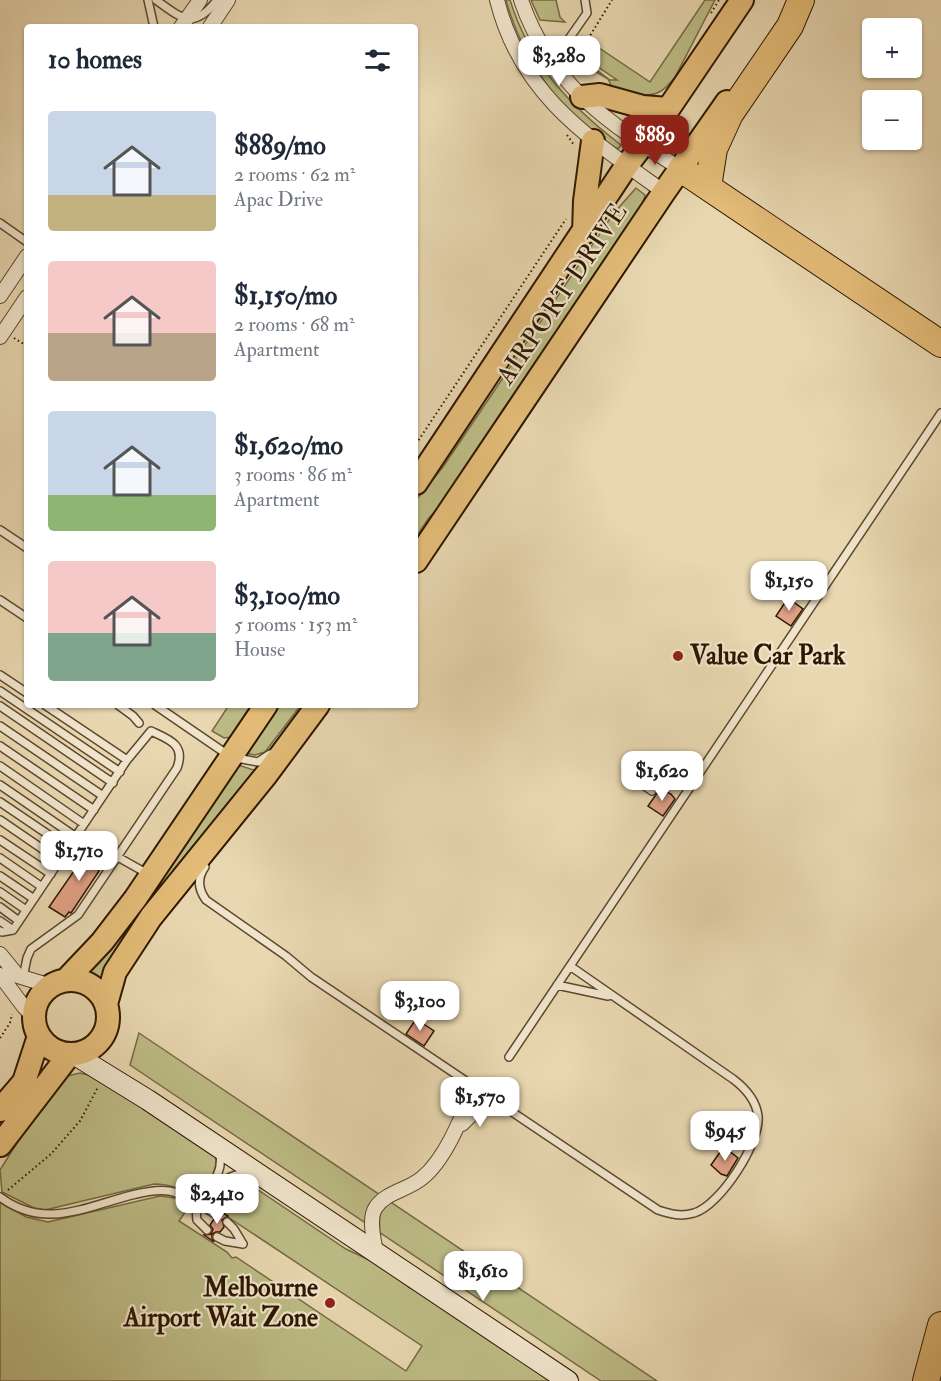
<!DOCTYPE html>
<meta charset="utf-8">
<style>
:root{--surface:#fff;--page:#f2f2f3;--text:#1f2937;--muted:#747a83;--accent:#8f2418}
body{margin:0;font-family:"IM FELL Double Pica",serif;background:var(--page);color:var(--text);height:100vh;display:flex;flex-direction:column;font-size:22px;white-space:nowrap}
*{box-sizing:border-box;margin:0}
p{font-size:20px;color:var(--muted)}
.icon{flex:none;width:33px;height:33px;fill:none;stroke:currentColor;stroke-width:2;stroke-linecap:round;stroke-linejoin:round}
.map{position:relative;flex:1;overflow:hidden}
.panel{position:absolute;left:24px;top:24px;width:394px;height:684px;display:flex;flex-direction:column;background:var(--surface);border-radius:6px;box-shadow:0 2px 4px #0004}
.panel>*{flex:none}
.tools{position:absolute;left:862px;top:18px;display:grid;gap:12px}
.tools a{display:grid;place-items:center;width:60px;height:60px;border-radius:6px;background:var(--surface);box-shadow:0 2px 4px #0004;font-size:30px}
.price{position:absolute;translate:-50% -51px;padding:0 14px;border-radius:12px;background:#fff;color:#222;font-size:20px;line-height:39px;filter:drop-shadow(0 2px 3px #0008)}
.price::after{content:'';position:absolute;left:50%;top:36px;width:18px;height:14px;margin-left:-9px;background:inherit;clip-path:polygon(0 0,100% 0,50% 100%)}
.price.current{background:var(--accent);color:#fff}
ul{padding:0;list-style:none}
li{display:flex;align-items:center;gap:18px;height:150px;padding:0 24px}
li span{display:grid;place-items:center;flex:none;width:168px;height:120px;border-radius:6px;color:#555}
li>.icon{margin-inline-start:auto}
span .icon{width:72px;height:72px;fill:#fffc;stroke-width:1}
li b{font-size:26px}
h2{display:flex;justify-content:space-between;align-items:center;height:72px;padding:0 24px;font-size:26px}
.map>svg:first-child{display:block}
.green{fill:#bdbc86;stroke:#756a44;stroke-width:1.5}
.building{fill:#e1a187;stroke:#2d1701;stroke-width:1.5}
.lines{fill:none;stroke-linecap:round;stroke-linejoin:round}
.lane-casing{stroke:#5c472d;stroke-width:10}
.street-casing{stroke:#5c472d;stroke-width:16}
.secondary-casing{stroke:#2d1701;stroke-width:22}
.primary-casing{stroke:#2d1701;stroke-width:26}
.highway-casing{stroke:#2d1701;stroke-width:28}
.path{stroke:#2d1701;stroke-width:2;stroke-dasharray:1.5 3;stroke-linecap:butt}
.lane{stroke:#f0e5cc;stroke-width:7}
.street{stroke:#f0e5cc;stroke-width:14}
.secondary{stroke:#f0e5cc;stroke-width:20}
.primary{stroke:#e4bc78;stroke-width:22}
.highway{stroke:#e4bc78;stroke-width:26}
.poi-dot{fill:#8f2418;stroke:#f0e5cc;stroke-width:2}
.labels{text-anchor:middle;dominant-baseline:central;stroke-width:4.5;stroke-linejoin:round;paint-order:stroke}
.street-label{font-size:26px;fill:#2d1701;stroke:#f0e5cc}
.poi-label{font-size:26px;font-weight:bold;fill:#2d1701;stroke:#f0e5cc;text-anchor:start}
</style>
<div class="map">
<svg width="941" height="1381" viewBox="0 0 941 1381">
<rect width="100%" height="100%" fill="#e8d7b0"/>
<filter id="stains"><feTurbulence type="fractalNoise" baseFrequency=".00333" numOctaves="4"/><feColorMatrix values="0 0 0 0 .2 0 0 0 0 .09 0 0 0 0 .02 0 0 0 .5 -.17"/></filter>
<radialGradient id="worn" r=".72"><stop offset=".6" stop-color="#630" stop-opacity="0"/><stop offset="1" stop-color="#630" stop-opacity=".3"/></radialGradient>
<path class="green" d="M506,0H510C530,64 569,105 621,145L618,149C564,120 522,59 506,0Z
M531,0H556L560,17L565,22L540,20Z
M705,0H715L675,77C665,90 658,96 641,95V101L616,95L608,79L586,66V62L610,80H617L585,58L584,38L650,82Z
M636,188L645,195L642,207L451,494L428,519L416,537V500L443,467L613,214Z
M229,705H257L232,737L224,738L212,731Z
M275,705H301L265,752L255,755L249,754L247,747Z
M238,765L257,771L102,982L89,972Z
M139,1033L657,1381H601L130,1065Z
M80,1073L96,1077L215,1156C219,1168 207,1196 194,1197C181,1189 171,1184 154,1184L45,1210L34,1208L2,1192L0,1170L27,1127L67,1076Z
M234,1180L248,1183L346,1249L386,1268L410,1288L413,1286L553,1381H0V1202L26,1217L48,1222L160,1196L175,1198L190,1205L179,1221L227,1252L232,1258L236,1257L406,1371L422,1346L216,1209C213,1196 222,1184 234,1180Z"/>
<path class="building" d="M788,598L803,609L791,626L776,616Z
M660,789L671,794L675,799L663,816L648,806Z
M92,845L107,855L98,870L99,871L71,913L69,912L65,917L49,907Z
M416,1019L434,1031L424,1046L406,1034Z
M723,1148L729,1151L738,1158L727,1176L721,1174L711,1165Z
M220,1211L228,1216L222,1220L224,1227L220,1232H216L212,1234V1238L214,1242L204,1235L211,1234L213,1229L210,1225L214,1219L219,1217Z"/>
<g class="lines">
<defs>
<path id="lane" d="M148,0L154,27
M156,0C182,19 194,30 217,0
M552,63L587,13L585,0
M0,223L27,242
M0,530L27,548
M0,600L27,618
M0,675L27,693
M0,691L120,772
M45,705L127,760
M118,705L133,716L139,723
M155,705L231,757L258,762L270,754
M0,706L113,783
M0,726L103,796
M0,746L94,810
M0,766L84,824
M626,773L652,791
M0,785L76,837
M0,802L68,848
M0,820L60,861
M0,840L51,874
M116,856L148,874
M0,858L42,887
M205,867C197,878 198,889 206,900L286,956L311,977L658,1210C670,1214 681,1217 694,1213C720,1206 761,1142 758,1116C756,1099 745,1088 733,1079L570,966
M0,876L34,899
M0,892L26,910
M0,907L19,921
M0,921L13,930
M0,931L2,932L13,930L127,760L151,731C168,739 186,744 177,768L78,915L31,949L27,958L23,978
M557,985L608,996
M509,1057L941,413
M0,1197C44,1230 85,1207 132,1195C144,1192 157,1189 169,1191C185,1194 200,1205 215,1214
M214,1213L210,1200C217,1182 229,1174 248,1173
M227,1222L234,1229L243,1244
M207,1230L197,1220C192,1193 225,1185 220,1154
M217,1237L225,1241L243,1244"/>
<path id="street" d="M497,0C521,96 589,138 664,192
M521,0C550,85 608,123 681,169
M181,27L200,0
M210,27L228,0
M0,296L27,256
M0,337L27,297
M0,954L18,976L51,986
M0,975L24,1007L34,1017
M462,1124L474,1112L494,1100
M376,1253C374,1240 368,1218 376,1207C386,1192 408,1190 422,1178C446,1159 463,1114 474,1087"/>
<path id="secondary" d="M75,1055L148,1100L568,1381"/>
<path id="primary" d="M582,97L600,95L643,107L668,109
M584,233L585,201L593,141
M416,483L627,165L656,127L742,0
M416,561L664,192L727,102
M34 1017a37 37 0 1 1 74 0a37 37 0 1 1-74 0Z
M66,980L102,942L135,899L266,705
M106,1004L115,972L151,917L266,775L318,705
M0,1110L24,1082L39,1036
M0,1145L69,1055"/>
<path id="highway" d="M681,169L941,344
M708,187L714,149L730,114L790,26L801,0
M926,1381L941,1325"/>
</defs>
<use href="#lane" class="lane-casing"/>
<use href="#street" class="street-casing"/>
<use href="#secondary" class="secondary-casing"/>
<use href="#primary" class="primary-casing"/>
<use href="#highway" class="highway-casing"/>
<path class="path" d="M711,13L719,0
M588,39L612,0
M567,135L574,145
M14,338L27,346
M416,444L566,219
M0,1038L10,1023L12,1014
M8,1190L51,1154L80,1121L98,1087"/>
<use href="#lane" class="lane"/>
<use href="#street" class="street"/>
<use href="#secondary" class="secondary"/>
<use href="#primary" class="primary"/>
<use href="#highway" class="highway"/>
</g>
<g class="poi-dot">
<circle cx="678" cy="656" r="6"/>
<circle cx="330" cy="1303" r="6"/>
</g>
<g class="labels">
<g class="street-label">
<text transform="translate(562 294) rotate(-56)">AIRPORT DRIVE</text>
</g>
<g class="poi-label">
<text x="690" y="656">Value Car Park</text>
<text x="318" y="1288" text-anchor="end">Melbourne<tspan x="318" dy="30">Airport Wait Zone</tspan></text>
</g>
</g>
<rect width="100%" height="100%" filter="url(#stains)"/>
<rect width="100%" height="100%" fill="url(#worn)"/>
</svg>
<div class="tools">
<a>+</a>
<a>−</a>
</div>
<b class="price" style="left:559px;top:87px">$3,280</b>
<b class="price current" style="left:655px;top:166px">$889</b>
<b class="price" style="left:789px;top:612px">$1,150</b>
<b class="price" style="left:662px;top:802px">$1,620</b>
<b class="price" style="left:79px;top:882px">$1,710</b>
<b class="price" style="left:420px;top:1032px">$3,100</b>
<b class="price" style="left:480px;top:1128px">$1,570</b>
<b class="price" style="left:725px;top:1162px">$945</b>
<b class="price" style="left:217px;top:1225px">$2,410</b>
<b class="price" style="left:483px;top:1302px">$1,610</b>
<section class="panel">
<h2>10 homes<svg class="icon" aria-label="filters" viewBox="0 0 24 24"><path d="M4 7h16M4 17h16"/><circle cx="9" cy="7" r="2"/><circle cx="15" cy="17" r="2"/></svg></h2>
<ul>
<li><span style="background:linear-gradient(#c9d6e8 70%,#c2b280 0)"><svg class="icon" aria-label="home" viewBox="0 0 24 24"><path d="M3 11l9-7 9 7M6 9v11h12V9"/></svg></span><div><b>$889/mo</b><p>2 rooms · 62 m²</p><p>Apac Drive</p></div></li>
<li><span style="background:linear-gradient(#f6c9c9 60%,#b9a48a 0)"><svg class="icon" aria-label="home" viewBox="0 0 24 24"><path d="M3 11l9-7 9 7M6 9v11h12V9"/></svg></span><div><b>$1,150/mo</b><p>2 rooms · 68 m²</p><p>Apartment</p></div></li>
<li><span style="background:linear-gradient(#c9d6e8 70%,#8fb573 0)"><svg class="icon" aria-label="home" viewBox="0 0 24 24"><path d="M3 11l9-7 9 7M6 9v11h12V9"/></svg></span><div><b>$1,620/mo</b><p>3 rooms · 86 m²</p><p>Apartment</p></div></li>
<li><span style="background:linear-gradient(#f6c9c9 60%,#7fa58c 0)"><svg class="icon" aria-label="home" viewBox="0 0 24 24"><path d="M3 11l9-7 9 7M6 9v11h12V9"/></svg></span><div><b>$3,100/mo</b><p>5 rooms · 153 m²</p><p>House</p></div></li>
</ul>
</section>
</div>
